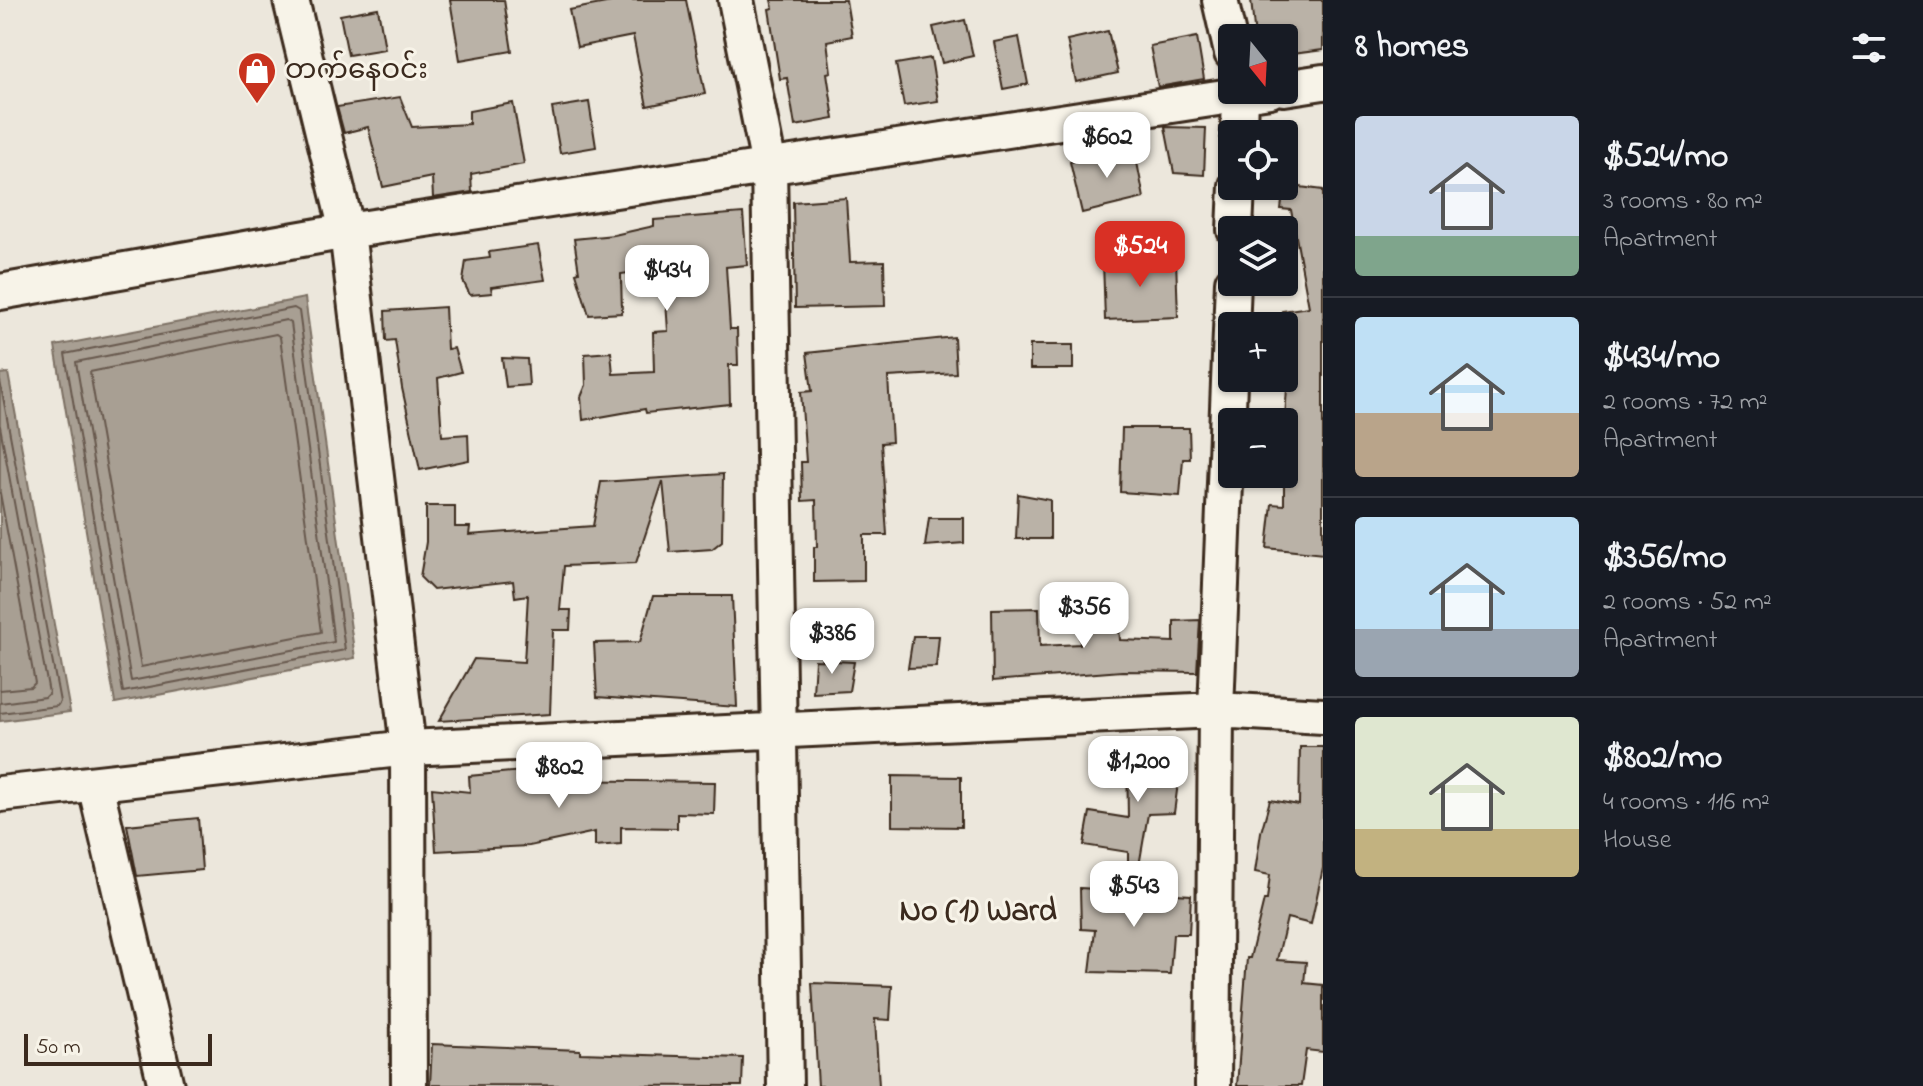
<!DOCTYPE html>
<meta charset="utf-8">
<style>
:root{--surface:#171b24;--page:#20242c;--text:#f1f3f6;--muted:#9ea1a6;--line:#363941;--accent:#d93025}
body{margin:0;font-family:"Indie Flower","Noto Sans Myanmar",sans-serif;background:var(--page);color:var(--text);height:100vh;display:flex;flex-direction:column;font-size:30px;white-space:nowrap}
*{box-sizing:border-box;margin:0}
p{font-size:26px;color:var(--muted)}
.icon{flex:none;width:44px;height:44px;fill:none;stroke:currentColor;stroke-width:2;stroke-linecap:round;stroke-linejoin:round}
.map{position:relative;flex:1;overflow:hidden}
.drawer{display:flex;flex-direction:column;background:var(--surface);width:600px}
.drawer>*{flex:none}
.needle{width:52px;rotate:162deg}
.fabs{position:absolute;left:1218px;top:24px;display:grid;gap:16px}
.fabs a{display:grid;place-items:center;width:80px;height:80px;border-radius:8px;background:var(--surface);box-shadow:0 2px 6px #0004;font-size:40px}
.scale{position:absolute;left:24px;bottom:20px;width:188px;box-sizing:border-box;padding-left:8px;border:4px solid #3b2a1e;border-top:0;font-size:22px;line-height:28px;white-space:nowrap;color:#3b2a1e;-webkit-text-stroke:6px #f7f3e8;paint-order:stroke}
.price{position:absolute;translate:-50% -68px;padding:0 18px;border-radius:16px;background:#fff;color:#222;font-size:26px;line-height:52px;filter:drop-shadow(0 2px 4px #0008)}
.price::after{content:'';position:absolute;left:50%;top:48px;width:24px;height:18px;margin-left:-12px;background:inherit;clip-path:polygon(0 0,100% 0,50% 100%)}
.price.selected{background:var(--accent);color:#fff}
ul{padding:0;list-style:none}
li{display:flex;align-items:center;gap:24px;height:200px;padding:0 32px}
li+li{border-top:2px solid var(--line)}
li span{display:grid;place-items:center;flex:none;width:224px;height:160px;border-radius:8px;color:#555}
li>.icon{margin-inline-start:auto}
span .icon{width:96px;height:96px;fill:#fffc;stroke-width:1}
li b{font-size:34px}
h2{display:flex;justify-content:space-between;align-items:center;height:96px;padding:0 32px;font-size:34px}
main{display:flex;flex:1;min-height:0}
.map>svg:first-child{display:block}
.water{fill:#a89f93;stroke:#7c7064;stroke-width:2}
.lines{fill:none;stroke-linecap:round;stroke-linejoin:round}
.shore{stroke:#67594d;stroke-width:2}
.building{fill:#bab2a7;stroke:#3b2a1e;stroke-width:2}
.minor-casing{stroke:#3b2a1e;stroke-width:40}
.minor{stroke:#f7f3e8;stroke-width:34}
.labels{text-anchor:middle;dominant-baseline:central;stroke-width:6;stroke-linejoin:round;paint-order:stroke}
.poi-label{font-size:28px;fill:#3b2a1e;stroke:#f7f3e8;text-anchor:start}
.quarter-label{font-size:32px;font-weight:bold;fill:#3b2a1e;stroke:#f7f3e8}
</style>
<main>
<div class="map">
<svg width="1323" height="1086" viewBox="0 0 1323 1086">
<rect width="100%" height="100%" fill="#ece7dc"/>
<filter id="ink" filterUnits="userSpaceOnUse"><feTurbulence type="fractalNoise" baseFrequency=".0125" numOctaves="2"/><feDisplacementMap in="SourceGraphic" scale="16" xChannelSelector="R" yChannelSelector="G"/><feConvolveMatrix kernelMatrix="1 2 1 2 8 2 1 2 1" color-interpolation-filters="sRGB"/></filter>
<g filter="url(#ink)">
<path class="water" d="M305,298L355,658L115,703L55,346Z
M8,373L70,712L0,721V374Z"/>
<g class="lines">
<path class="shore" d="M294,308L299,311L345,650L123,692L65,354Z
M286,320L291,323L334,642L131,681L76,362Z
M276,334L280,337L321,632L141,667L90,372Z
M0,381L60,702L57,706L0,713
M0,426L49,693L45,697L0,703
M0,493L35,683L31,687L0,690"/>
</g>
<path class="building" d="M450,0H504L512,51L460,60Z
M622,0H686L705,94L647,106L633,36L577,47L569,10Z
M771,0H846L852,36L827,41L831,72L827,73L834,119L795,126L787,78L780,79L769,9L773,8Z
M1251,0H1323V50L1284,55V38H1255Z
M378,8L385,49L348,55L340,15Z
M965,20L973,56L942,63L933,27Z
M1108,31L1118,73L1076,82L1067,40Z
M1019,37L1028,84L1003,89L994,42Z
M1197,37L1204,79L1158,87L1150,46Z
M931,58L938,101L904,106L896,64Z
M400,97L412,127L469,124V111L513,103L524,164L471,174L472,192L433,198L432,177L383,187L368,127L344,133L337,107Z
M589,102L596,147L560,153L552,108Z
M1165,127L1206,128L1204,175L1174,173Z
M1134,147L1144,198L1082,213L1070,162Z
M1284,185L1323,190V554L1267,548L1272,504L1284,505V433L1289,357L1282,311L1309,307L1291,210L1281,209Z
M846,198L850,262L884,261L885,306L795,308L793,202Z
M743,213L747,265L726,267L730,329H737L738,365H729L730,404L646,413L645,409L583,420L581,397L586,385L585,354L611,352L613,374L654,372L653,332L668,331L664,272L658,273V269L621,274L622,313L589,315L576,273L579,272L574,239L614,235L654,226V220Z
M538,245L545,280L491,287L492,293L470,295L463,281L466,261L490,258L489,252Z
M1176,259L1178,317L1105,320L1103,261Z
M445,307L447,349L454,348L461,372L438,378L442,436L468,434L469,460L420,470L402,388L395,340L386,341L385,311Z
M954,337L956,373L888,377L892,442L881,443L887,535H864V581L814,582V547H817L816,500L802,501L801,462H806L801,392L812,391L807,353Z
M1030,345H1073V369H1030Z
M502,358L527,359L529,385L506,387Z
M1122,428H1189L1190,459H1183L1180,496L1120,492Z
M723,474L722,541L712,549L670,552L663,481L636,563L564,566L560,610H571L570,630H553L550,714L439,721L474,659L524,662L528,595L515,597L513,581L433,590L420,577L426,542V506H455V527H470L469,535L593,526L601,482Z
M1018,494L1050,500V539H1016Z
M929,518H964V543L925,546Z
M653,596H732L737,707L597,697L594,643L640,642Z
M1039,608L1040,646L1080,644L1079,630L1119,627L1120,640L1174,642V621L1200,620L1197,672L1122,671L993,681L992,609Z
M913,636H939L936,667L908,668Z
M815,660L854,662L849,691L813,693Z
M1300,747H1323V868L1311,924L1287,918L1277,960L1306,962L1304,983L1323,985V1052L1306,1050L1301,1086H1237L1247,958H1250L1264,900H1267L1270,875L1255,872L1261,832L1270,800L1299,805Z
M1127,753H1182L1174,813L1148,814L1139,866H1128V852L1084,845L1090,812L1128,818Z
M522,771L523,783L555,780L715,782L714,814L677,813V828L621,827V844L595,846V832L529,846L436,851L432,788L470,792L469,776Z
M892,776L961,777V827L892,826Z
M198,818L202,870L137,876L127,825Z
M1080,888L1191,895L1189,934H1173L1170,974L1090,972L1095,930L1081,929Z
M812,983L892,986L890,1020L875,1019L879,1086H818Z
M432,1044L580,1050V1053L743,1058L742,1086L430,1085Z"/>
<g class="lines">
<defs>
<path id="minor" d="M291,0L347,231L408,748L409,1086
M736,0L769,166L785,1086
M1220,0L1232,53
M1284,88L1323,82
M1239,134L1240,90
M1235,230L1237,186
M0,292L347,231L1270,90
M95,784L166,1086
M0,794L408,748L1216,710L1323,716
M1213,1086L1216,710L1233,282"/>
</defs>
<use href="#minor" class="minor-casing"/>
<use href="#minor" class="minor"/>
</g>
</g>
<defs>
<symbol id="shop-pin" viewBox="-11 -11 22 30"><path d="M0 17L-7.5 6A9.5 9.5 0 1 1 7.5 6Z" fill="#c8321e" stroke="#f7f3e8"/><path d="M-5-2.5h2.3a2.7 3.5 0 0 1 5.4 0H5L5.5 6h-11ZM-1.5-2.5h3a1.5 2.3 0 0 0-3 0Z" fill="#fff"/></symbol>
</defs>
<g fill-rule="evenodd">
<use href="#shop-pin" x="235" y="49" width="44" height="60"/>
</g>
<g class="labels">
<g class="poi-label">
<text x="285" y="71">တက်နေဝင်း</text>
</g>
<g class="quarter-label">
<text x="978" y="912">No (1) Ward</text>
</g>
</g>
</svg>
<div class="fabs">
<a><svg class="needle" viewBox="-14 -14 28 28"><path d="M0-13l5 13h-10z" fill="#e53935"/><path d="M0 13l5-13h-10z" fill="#9ea1a6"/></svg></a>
<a><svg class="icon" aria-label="locate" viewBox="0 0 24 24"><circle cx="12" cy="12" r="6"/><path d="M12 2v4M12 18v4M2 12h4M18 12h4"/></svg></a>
<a><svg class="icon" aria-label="layers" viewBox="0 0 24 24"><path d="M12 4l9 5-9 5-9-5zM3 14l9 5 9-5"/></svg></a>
<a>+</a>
<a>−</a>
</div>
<div class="scale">50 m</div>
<b class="price" style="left:1107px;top:180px">$602</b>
<b class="price selected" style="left:1140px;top:289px">$524</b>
<b class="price" style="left:667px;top:313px">$434</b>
<b class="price" style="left:1084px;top:650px">$356</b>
<b class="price" style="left:832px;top:676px">$386</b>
<b class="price" style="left:1138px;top:804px">$1,200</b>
<b class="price" style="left:559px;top:810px">$802</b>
<b class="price" style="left:1134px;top:929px">$543</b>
</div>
<section class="drawer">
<h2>8 homes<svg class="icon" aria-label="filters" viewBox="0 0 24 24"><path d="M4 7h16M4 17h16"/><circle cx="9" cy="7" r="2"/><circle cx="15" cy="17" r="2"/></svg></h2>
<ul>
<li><span style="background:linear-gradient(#c9d6e8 75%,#7fa58c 0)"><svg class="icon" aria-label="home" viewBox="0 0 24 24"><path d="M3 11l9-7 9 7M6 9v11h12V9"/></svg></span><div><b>$524/mo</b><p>3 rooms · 80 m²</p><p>Apartment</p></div></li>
<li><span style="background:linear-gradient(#bfe0f5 60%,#b9a48a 0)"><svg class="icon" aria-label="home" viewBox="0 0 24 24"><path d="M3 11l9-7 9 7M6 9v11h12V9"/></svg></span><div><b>$434/mo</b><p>2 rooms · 72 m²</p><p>Apartment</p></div></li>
<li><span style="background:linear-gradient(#bfe0f5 70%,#9aa5b1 0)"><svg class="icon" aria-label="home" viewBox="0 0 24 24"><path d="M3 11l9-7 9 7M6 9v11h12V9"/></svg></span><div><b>$356/mo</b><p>2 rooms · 52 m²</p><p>Apartment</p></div></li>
<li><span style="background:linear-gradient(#dfe7d0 70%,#c2b280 0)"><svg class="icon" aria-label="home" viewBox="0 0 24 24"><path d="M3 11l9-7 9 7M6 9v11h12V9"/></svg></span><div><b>$802/mo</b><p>4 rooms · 116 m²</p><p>House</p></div></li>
</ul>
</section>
</main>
